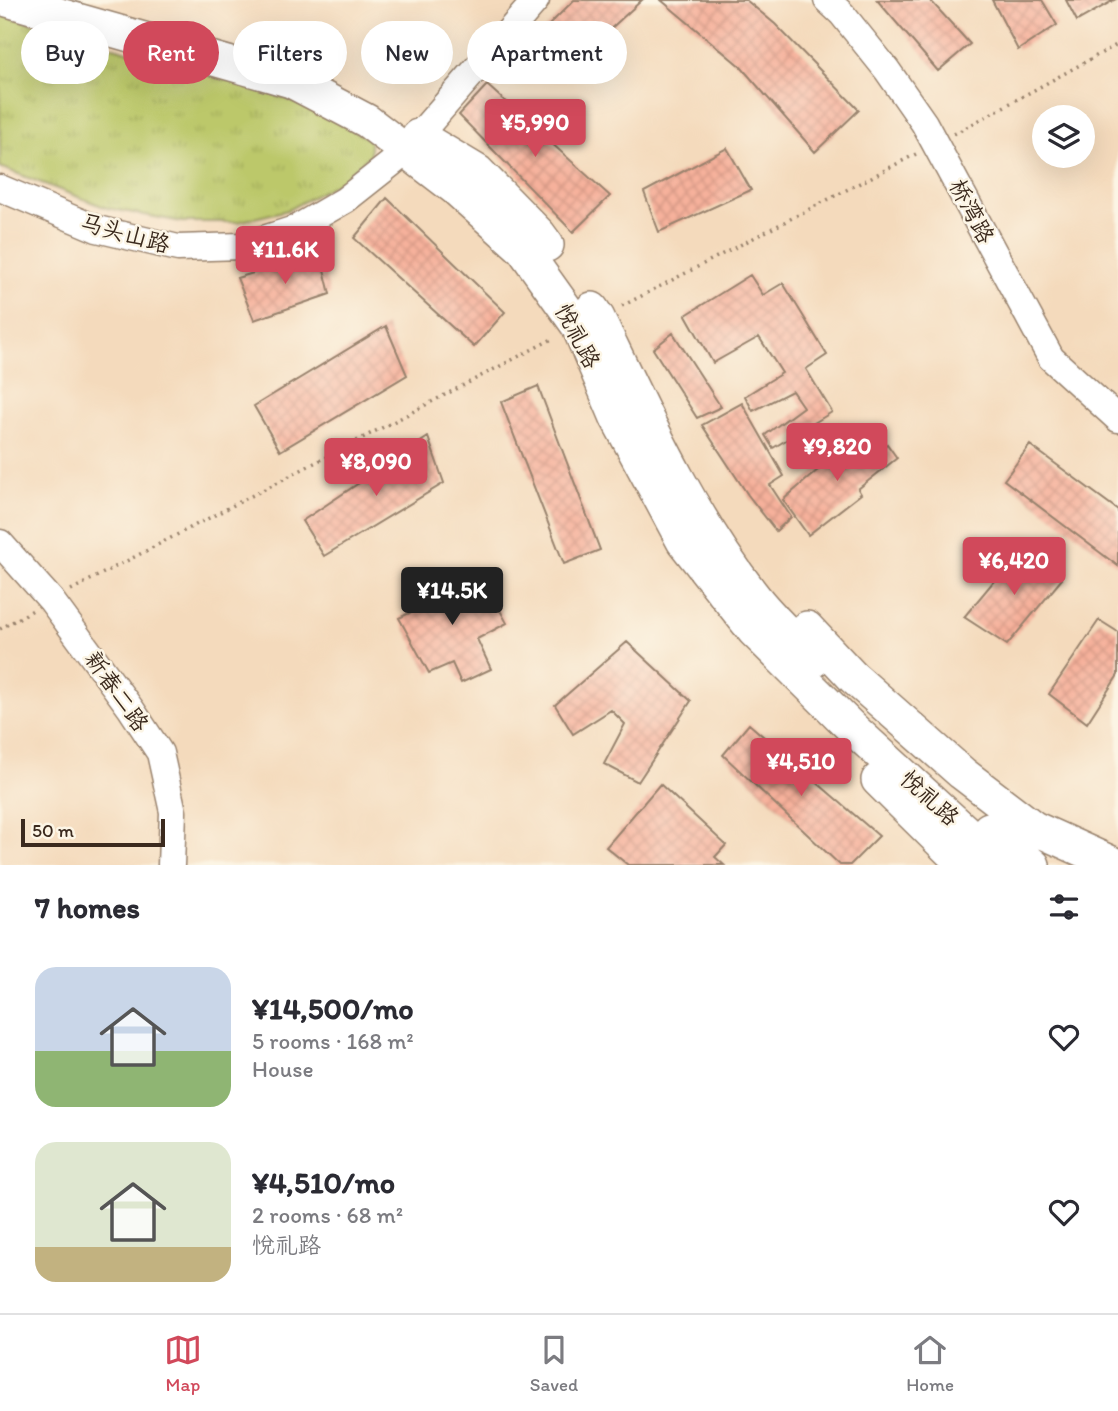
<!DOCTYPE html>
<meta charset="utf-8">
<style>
:root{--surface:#fff;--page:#f7f7f7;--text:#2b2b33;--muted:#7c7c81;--line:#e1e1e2;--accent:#d1495b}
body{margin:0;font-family:Itim,"LXGW WenKai TC",sans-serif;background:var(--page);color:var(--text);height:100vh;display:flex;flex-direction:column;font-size:26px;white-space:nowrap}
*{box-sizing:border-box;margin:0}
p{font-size:23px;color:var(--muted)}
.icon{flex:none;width:38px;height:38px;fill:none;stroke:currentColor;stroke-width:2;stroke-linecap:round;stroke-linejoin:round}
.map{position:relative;height:865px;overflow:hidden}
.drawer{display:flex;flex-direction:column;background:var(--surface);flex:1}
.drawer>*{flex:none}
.banner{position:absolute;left:21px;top:21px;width:700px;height:63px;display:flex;gap:14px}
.buttons{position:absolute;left:1032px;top:105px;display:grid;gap:14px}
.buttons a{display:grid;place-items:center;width:63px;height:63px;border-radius:50%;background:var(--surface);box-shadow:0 7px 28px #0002;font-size:35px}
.scale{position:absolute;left:21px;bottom:18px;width:144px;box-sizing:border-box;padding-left:7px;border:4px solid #3b2a1e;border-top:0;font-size:19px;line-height:24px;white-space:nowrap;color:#3b2a1e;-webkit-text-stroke:5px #fcf5e5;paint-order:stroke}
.price{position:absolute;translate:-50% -60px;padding:0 16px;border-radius:7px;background:var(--accent);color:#fff;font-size:23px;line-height:46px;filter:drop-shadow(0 2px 4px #0008)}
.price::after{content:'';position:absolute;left:50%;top:42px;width:21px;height:16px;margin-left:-10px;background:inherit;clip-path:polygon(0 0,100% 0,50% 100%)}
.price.current{background:#222;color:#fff}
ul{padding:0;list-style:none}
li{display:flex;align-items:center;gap:21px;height:175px;padding:0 35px}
li span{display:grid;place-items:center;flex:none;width:196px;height:140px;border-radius:21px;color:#555}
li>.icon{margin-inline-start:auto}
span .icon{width:84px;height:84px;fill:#fffc;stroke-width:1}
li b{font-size:30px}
h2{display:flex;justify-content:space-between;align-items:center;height:84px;padding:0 35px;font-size:30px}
.chip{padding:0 24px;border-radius:32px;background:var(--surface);box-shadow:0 7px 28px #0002;font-size:24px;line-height:63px}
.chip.current{background:var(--accent);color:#fff}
.tabs{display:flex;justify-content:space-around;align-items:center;height:98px;border-top:2px solid var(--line);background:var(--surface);font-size:19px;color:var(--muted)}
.tabs a{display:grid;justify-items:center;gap:4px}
.tabs .current{color:var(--accent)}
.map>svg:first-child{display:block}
.park{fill:url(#park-tufts);stroke:#7c7944;stroke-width:2}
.building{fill:url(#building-cross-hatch)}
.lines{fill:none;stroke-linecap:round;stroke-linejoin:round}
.minor-casing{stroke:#98826d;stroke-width:29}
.major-casing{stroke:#98826d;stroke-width:36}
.path{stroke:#98826d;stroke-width:3.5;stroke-dasharray:2 5;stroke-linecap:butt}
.minor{stroke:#fff;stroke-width:26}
.major{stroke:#fff;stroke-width:33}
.labels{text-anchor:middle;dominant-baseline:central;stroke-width:5;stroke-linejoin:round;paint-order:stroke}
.street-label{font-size:23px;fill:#3b2a1e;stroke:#fcf5e5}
</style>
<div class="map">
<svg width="1118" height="865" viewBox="0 0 1118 865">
<defs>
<pattern id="park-tufts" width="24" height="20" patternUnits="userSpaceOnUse" patternTransform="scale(1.75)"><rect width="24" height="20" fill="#bcc86a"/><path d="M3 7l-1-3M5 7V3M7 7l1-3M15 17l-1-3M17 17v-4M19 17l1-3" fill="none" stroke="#a2ac5b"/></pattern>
<pattern id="building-cross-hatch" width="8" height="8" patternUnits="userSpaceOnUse" patternTransform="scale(1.75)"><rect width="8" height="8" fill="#f6b19b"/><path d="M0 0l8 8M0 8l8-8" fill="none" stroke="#d49885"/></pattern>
</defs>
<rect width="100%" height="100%" fill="#fcf5e5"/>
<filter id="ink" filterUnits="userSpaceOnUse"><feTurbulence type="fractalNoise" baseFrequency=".0143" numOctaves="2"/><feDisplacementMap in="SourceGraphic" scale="14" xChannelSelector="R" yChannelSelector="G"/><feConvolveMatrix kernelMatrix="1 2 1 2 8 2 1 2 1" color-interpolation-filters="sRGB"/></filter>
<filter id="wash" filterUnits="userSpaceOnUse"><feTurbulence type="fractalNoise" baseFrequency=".00686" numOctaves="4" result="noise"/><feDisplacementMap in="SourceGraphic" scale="28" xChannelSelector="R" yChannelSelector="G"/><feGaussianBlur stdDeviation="1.57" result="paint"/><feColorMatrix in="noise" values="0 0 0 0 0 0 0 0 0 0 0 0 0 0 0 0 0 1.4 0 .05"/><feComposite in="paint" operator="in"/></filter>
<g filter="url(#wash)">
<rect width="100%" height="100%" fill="#f4dabc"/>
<path class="park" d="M0,14L272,93L320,112L370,140V155L343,180L288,210L238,222H182L107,208L0,167Z"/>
<g id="blocks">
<path class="building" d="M574,0H642L557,78L523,51Z
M661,0H746L775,24L859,110L815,152L741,67Z
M877,0H930L970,44L938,71Z
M992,0H1042L1057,25L1018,50Z
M1066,0H1114L1077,21Z
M487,85L610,196L573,232L459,115Z
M727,148L751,190L659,232L644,192Z
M387,198L505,312L474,347L354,238Z
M320,253L330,294L254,320L237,278Z
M750,275L763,295L783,283L827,355L806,369L832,412L773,448L765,435L803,407L792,391L753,411L745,396L782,373L759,337L713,363L686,315Z
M386,326L407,375L280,451L254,406Z
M673,333L721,407L697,418L653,349Z
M538,386L600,550L564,564L501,402Z
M742,403L784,476L770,485L791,517L776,531L748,495L702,425Z
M861,433L876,452L887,444L897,458L858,489L861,494L808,535L783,500Z
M428,437L444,483L324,556L302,521Z
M1030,445L1118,510V566L1004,480Z
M1023,546L1062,579L1007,645L964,617Z
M447,570L462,603L489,590L507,623L477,639L491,669L461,683L452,663L429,673L399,618L426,605L416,586Z
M1099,620L1118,632V675L1087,723L1049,694Z
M627,642L691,701L638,782L604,764L625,724L611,710L573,734L555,705Z
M749,724L879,836L850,865H840L723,755Z
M660,784L726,845L715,857L724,865H628L606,847Z"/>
</g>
</g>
<g filter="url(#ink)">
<use href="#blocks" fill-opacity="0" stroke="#98826d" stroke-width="2"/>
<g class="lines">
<defs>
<path id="minor" d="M827,0L842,14L887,70L924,123L1051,358L1118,419
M0,188L97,229L178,248L242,246L295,229L345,200L407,151L418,136L536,0
M0,543L51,600L131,709L160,753L173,812L171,865"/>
<path id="major" d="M7,0L291,81L367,121L456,189L523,249L578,326L617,418L683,541L754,631L852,728L1002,865
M418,136L478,172L539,234L547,245
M592,309L598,318C644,413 687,510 752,594C770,618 794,639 814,660
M807,628L853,677L962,773L1034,828L1116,865
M878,780L951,852L970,865
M989,829L1033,865"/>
</defs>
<use href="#minor" class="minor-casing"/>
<use href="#major" class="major-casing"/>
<path class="path" d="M954,134L1118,44
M622,306L916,154
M71,590L554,338
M0,629L33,610"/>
<use href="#minor" class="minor"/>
<use href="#major" class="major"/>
</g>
</g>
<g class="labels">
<g class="street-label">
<text transform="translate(972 211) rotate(62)">桥湾路</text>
<text transform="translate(125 233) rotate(15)">马头山路</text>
<text transform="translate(578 336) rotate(62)">悦礼路</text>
<text transform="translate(117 691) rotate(55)">新春二路</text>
<text transform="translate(930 798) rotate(42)">悦礼路</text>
</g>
</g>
</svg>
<div class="buttons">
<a><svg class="icon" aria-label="layers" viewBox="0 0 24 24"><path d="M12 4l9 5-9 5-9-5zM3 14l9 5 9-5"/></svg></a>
</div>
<div class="scale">50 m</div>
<b class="price" style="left:535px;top:159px">¥5,990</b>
<b class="price" style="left:285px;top:286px">¥11.6K</b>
<b class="price" style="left:837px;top:483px">¥9,820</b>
<b class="price" style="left:376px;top:498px">¥8,090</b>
<b class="price" style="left:1014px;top:597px">¥6,420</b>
<b class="price current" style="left:452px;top:627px">¥14.5K</b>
<b class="price" style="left:801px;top:798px">¥4,510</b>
<div class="banner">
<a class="chip">Buy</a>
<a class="chip current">Rent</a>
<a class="chip">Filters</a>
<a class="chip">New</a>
<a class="chip">Apartment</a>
</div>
</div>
<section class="drawer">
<h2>7 homes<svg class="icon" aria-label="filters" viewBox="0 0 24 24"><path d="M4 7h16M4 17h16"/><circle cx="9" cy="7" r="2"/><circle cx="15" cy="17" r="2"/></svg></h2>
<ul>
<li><span style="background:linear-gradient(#c9d6e8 60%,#8fb573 0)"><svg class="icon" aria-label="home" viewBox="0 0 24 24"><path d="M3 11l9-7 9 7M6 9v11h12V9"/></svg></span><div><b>¥14,500/mo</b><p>5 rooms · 168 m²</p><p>House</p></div><svg class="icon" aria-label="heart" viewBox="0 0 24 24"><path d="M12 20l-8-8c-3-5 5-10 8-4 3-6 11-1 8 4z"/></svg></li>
<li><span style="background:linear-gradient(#dfe7d0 75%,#c2b280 0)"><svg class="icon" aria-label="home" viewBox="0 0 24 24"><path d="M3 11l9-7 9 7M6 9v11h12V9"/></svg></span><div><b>¥4,510/mo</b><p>2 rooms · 68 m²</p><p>悦礼路</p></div><svg class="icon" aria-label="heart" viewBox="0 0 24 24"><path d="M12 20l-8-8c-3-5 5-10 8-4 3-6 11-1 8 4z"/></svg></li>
</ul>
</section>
<nav class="tabs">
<a class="current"><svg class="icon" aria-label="map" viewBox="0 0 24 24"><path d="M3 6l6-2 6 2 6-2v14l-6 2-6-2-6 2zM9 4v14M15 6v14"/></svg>Map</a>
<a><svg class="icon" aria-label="saved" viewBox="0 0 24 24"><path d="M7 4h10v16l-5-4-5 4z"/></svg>Saved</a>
<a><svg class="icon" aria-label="home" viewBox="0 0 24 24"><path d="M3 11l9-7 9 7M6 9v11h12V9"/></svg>Home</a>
</nav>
